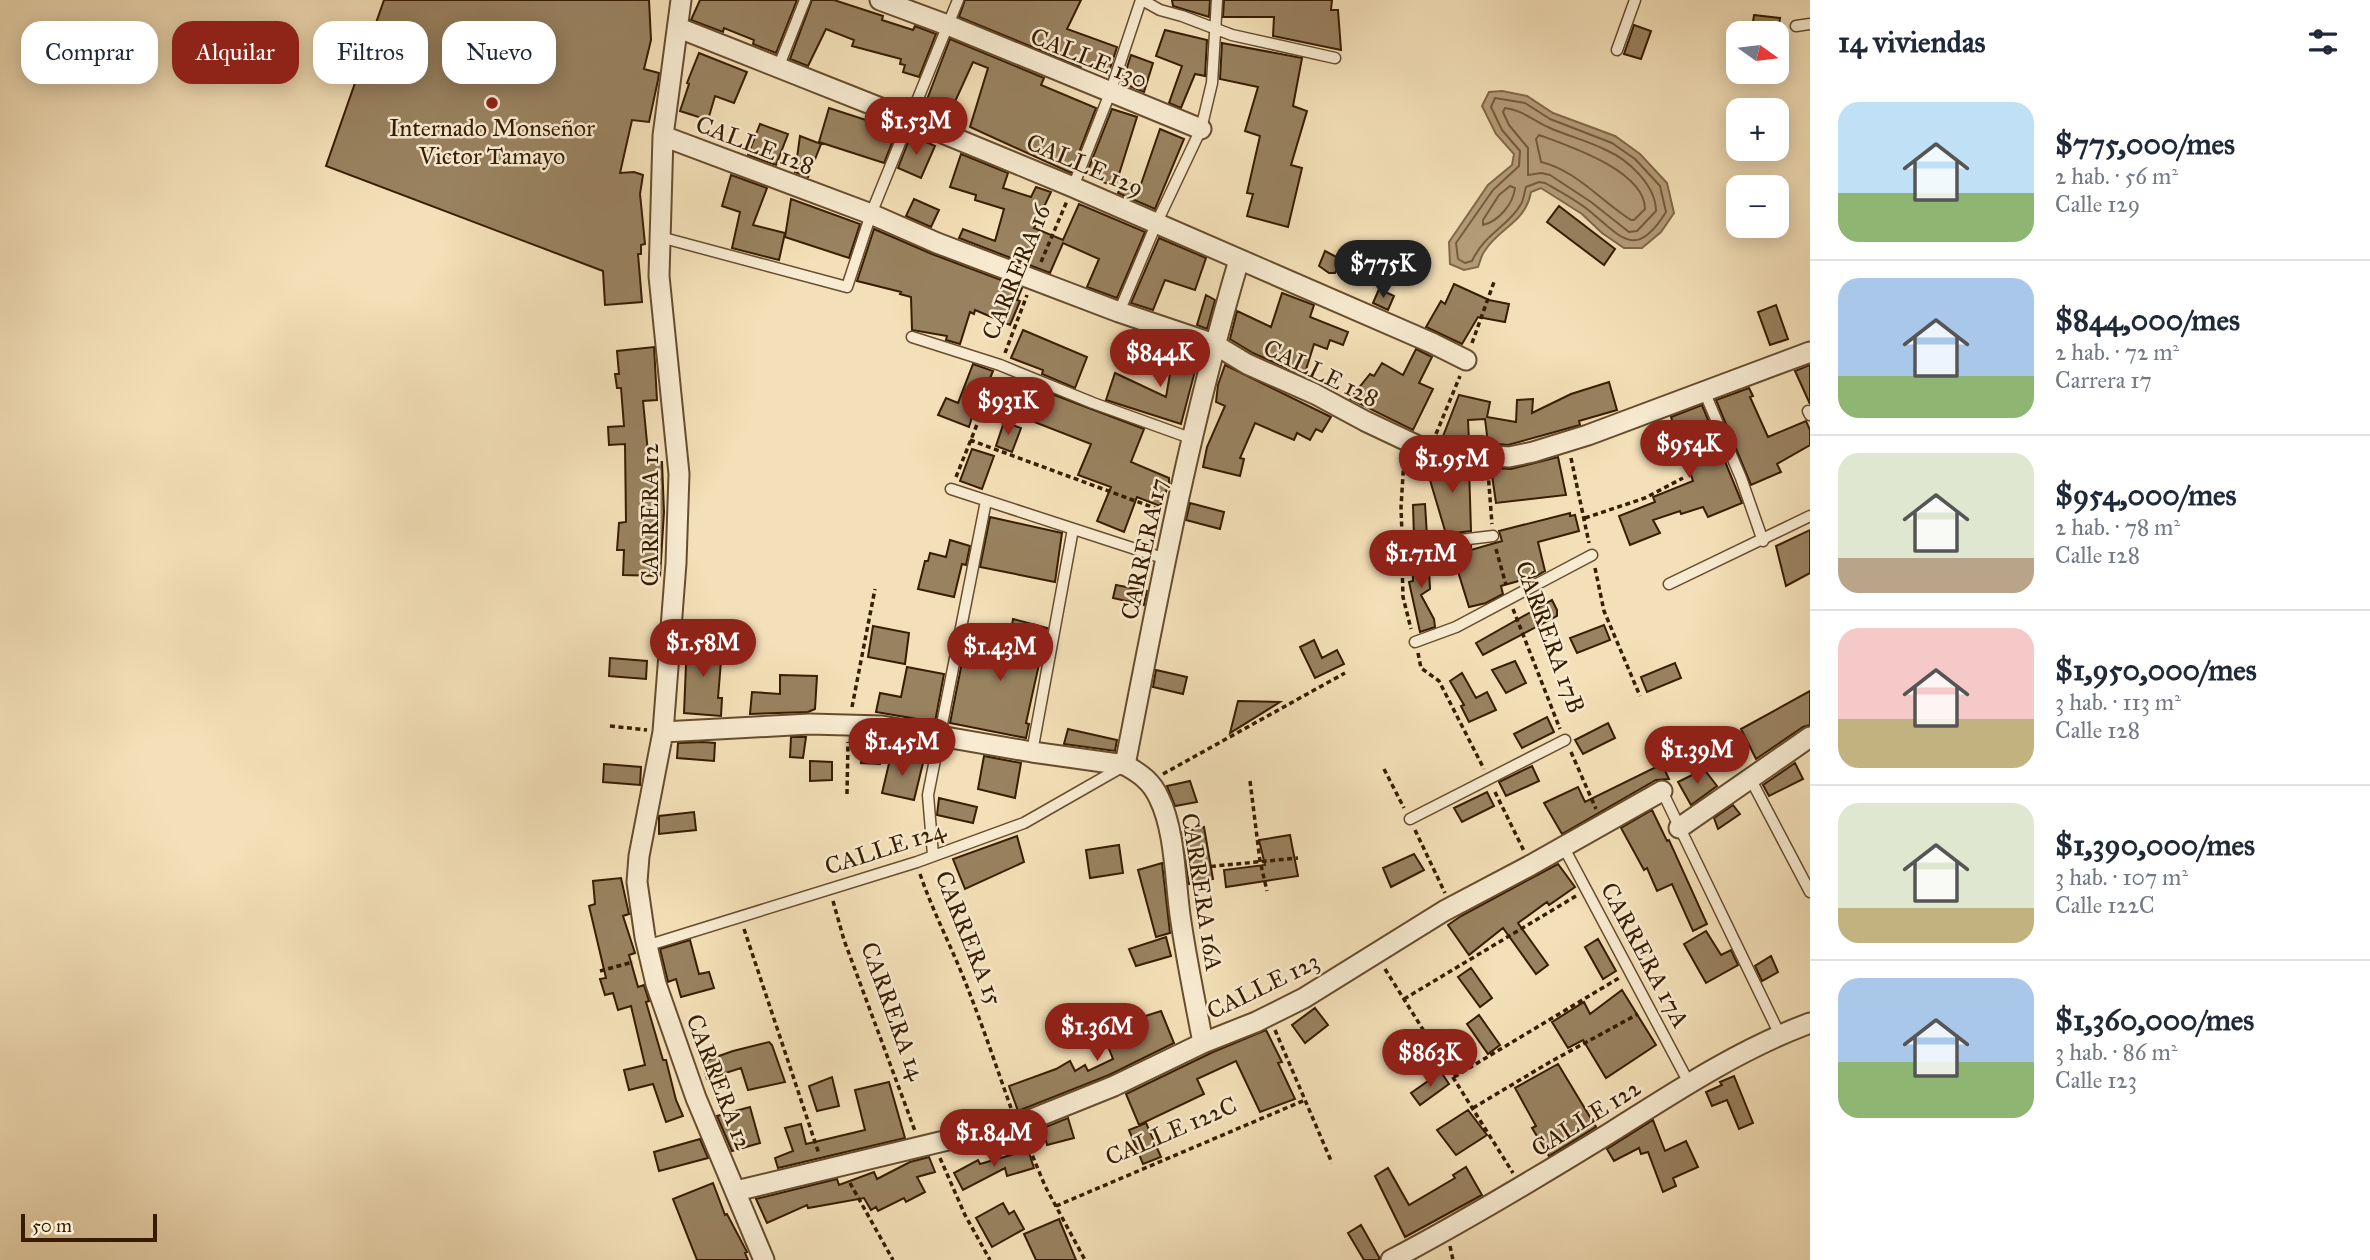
<!DOCTYPE html>
<html lang="es">
<meta charset="utf-8">
<style>
:root{--surface:#fff;--page:#f6f6f7;--text:#1f2937;--muted:#747a83;--line:#e0e1e3;--accent:#8f2418}
body{margin:0;font-family:"IM FELL Great Primer",serif;background:var(--page);color:var(--text);height:100vh;display:flex;flex-direction:column;font-size:26px;white-space:nowrap}
*{box-sizing:border-box;margin:0}
p{font-size:23px;color:var(--muted)}
.icon{flex:none;width:38px;height:38px;fill:none;stroke:currentColor;stroke-width:2;stroke-linecap:round;stroke-linejoin:round}
.map{position:relative;flex:1;overflow:hidden}
.details{display:flex;flex-direction:column;background:var(--surface);width:560px}
.details>*{flex:none}
.guide{position:absolute;left:21px;top:21px;width:665px;height:63px;display:flex;gap:14px}
.needle{width:46px;rotate:104deg}
.tools{position:absolute;left:1726px;top:21px;display:grid;gap:14px}
.tools a{display:grid;place-items:center;width:63px;height:63px;border-radius:14px;background:var(--surface);box-shadow:0 4px 18px #0003;font-size:35px}
.scale{position:absolute;left:21px;bottom:18px;width:136px;box-sizing:border-box;padding-left:7px;border:4px solid #371c00;border-top:0;font-size:19px;line-height:24px;white-space:nowrap;color:#371c00;-webkit-text-stroke:5px #f8ebd1;paint-order:stroke}
.price{position:absolute;translate:-50% -60px;padding:0 16px;border-radius:24px;background:var(--accent);color:#fff;font-size:23px;line-height:46px;filter:drop-shadow(0 2px 4px #0008)}
.price::after{content:'';position:absolute;left:50%;top:42px;width:21px;height:16px;margin-left:-10px;background:inherit;clip-path:polygon(0 0,100% 0,50% 100%)}
.price.selected{background:#222;color:#fff}
ul{padding:0;list-style:none}
li{display:flex;align-items:center;gap:21px;height:175px;padding:0 28px}
li+li{border-top:2px solid var(--line)}
li span{display:grid;place-items:center;flex:none;width:196px;height:140px;border-radius:21px;color:#555}
li>.icon{margin-inline-start:auto}
span .icon{width:84px;height:84px;fill:#fffc;stroke-width:1}
li b{font-size:30px}
h2{display:flex;justify-content:space-between;align-items:center;height:84px;padding:0 28px;font-size:30px}
.chip{padding:0 24px;border-radius:21px;background:var(--surface);box-shadow:0 4px 18px #0003;font-size:24px;line-height:63px}
.chip.selected{background:var(--accent);color:#fff}
main{display:flex;flex:1;min-height:0}
.map>svg:first-child{display:block}
.water{fill:#b49d79;stroke:#826949;stroke-width:2}
.lines{fill:none;stroke-linecap:round;stroke-linejoin:round}
.shore{stroke:#765c3c;stroke-width:2}
.building{fill:#998260;stroke:#371c00;stroke-width:2}
.service-casing{stroke:#664d2e;stroke-width:13}
.minor-casing{stroke:#664d2e;stroke-width:23}
.path{stroke:#371c00;stroke-width:3.5;stroke-dasharray:5 3.5;stroke-linecap:butt}
.service{stroke:#f8ebd1;stroke-width:10}
.minor{stroke:#f8ebd1;stroke-width:19}
.poi-dot{fill:#8f2418;stroke:#f8ebd1;stroke-width:2.5}
.labels{text-anchor:middle;dominant-baseline:central;stroke-width:5;stroke-linejoin:round;paint-order:stroke}
.street-label{font-size:24px;fill:#371c00;stroke:#f8ebd1}
.poi-label{font-size:24px;fill:#371c00;stroke:#f8ebd1}
</style>
<main>
<div class="map">
<svg width="1810" height="1260" viewBox="0 0 1810 1260">
<rect width="100%" height="100%" fill="#f4e0b8"/>
<filter id="stains"><feTurbulence type="fractalNoise" baseFrequency=".00286" numOctaves="4"/><feColorMatrix values="0 0 0 0 .2 0 0 0 0 .09 0 0 0 0 .02 0 0 0 .5 -.17"/></filter>
<radialGradient id="worn" r=".72"><stop offset=".6" stop-color="#630" stop-opacity="0"/><stop offset="1" stop-color="#630" stop-opacity=".3"/></radialGradient>
<path class="water" d="M1502,91L1527,96L1553,113L1615,136L1640,154L1667,183L1674,213L1661,232L1642,248H1624L1602,233L1582,214L1541,188L1531,192C1525,224 1499,227 1484,252C1481,256 1480,262 1478,267L1464,270L1450,264L1449,242L1488,185L1512,165L1514,154L1496,134L1482,106L1489,92Z"/>
<g class="lines">
<path class="shore" d="M1495,98L1525,103L1550,119L1612,143L1635,159L1660,186L1666,212C1635,262 1621,236 1587,209C1574,199 1559,191 1545,183L1539,182L1526,187C1524,193 1524,199 1521,204C1509,226 1485,233 1472,261L1465,263L1458,259L1456,243L1493,190L1519,166L1520,151L1502,130L1491,107Z
M1505,108C1523,110 1533,121 1550,128C1568,136 1588,141 1606,150C1629,160 1656,186 1656,211L1637,231L1629,232L1591,202L1550,175L1541,173L1528,175V148L1509,125L1503,112Z
M1539,135C1569,146 1645,171 1645,209L1634,220H1631C1602,202 1576,170 1541,162L1536,139Z
M1510,186L1515,188C1513,204 1499,221 1483,225V220L1499,195Z"/>
</g>
<path class="building" d="M384,0H649L651,40L644,69L659,73L658,80L649,122L632,120L620,173L634,172L643,175L640,194L645,244L641,245V254H638L642,302L605,305L603,271L326,166Z
M700,0H797L776,53L753,44L754,40L724,28L723,32L691,20Z
M812,0H834L883,16L882,20L913,30L915,26L936,34L919,77L903,72L905,65L900,64L901,59L852,46L854,40L826,29L808,66L790,59Z
M965,0H1081L1067,29L1117,47L1108,75L1082,65L1081,67L959,17Z
M1172,0H1210L1209,17L1173,6Z
M1224,0H1332L1331,10H1338L1341,50L1273,36L1274,17H1223Z
M1754,15L1780,18L1778,32L1752,29Z
M1634,25L1651,31L1641,59L1624,54Z
M1165,30L1207,40L1205,76L1195,74L1181,108L1169,103L1182,66L1156,56Z
M950,39L1044,78L1041,85L1096,108L1071,173L970,127L988,68L973,62L948,117L923,110Z
M1222,43L1302,58L1293,106L1307,111L1291,165L1302,168L1288,227L1247,216L1253,194L1247,193L1260,136L1245,131L1258,87L1220,79Z
M699,53L747,72L734,103L715,96L708,120L680,111L689,84L687,83Z
M1131,55L1153,63L1144,92L1122,83Z
M829,108L897,130L884,163L819,142Z
M1112,109L1137,117L1115,187L1086,175Z
M760,124L788,134L776,165L748,155Z
M1160,129L1184,139L1155,209L1118,193L1123,181L1140,187Z
M911,135L935,146L921,178L898,168Z
M800,136L821,144L808,177L795,172Z
M961,154L1008,173L1003,188L1031,197L1036,187L1051,192L1034,228L1063,240L1079,204L1145,232L1117,298L1087,287L1099,259L1063,243L1050,273L959,238L963,229L995,241L1004,209L975,200L976,195L950,187Z
M731,175L767,188L753,225L785,233L779,260L732,248L740,212L722,206Z
M791,199L860,224L849,258L785,237Z
M914,199L939,210L931,227L906,216Z
M1559,206L1615,249L1604,265L1547,222Z
M874,229L932,254L1022,288L1017,300L1020,301L1010,325L975,310L974,314L970,312L960,344L946,340L947,336L912,330L911,297L900,294L901,292L857,281Z
M1159,238L1206,258L1195,290L1165,280L1153,310L1131,303Z
M1325,251L1342,260L1335,273H1329L1319,266Z
M1454,284L1489,300L1509,304L1505,322L1478,317L1462,344L1426,327L1441,301L1445,304Z
M1379,289L1394,296L1388,310L1373,303Z
M1282,293L1314,305L1310,317L1348,332L1343,345L1330,340L1327,349L1314,344L1304,376L1253,353L1230,339L1237,311L1271,327Z
M1206,295L1215,300L1207,329L1197,325Z
M1776,305L1788,339L1770,345L1758,312Z
M1023,330L1087,357L1075,388L1042,374L1043,370L1011,358Z
M1175,345L1200,352L1181,424L1106,400L1115,373L1166,397Z
M654,347L657,400L643,401L649,463L662,462L664,512L660,576L623,575L624,550H617L619,523L626,522L625,444L609,445L608,427L624,426L621,388H617L615,374H619L617,351Z
M1416,349L1432,357L1419,383L1433,389L1413,430L1350,399L1370,374L1374,376L1382,363L1403,375Z
M973,364L993,371L978,408L975,407L969,427L938,415L946,398L958,403Z
M1225,365L1331,417L1322,432L1316,429L1310,440L1297,433L1294,440L1255,423L1240,458L1244,459L1240,476L1203,467L1207,447L1225,406L1216,402L1218,385Z
M1810,365V404L1795,371Z
M1609,382L1617,410L1579,421L1580,425L1508,445L1488,443L1485,419L1468,420L1469,442L1442,439L1459,395L1490,402L1487,417L1516,422L1517,400L1533,399L1532,413L1571,394Z
M1036,388L1144,429L1131,462L1169,478V484L1160,506L1137,497L1124,532L1097,521L1111,487L1078,475L1091,444L1024,418Z
M1749,388L1753,396L1750,397L1768,437L1806,421L1810,430V445L1777,464L1781,472L1751,485L1716,400Z
M1702,405L1742,503L1708,517L1703,507L1681,514L1680,511L1653,520L1660,533L1630,545L1619,516L1655,502L1653,497L1693,481L1671,417Z
M1004,422L1021,428L1012,452L996,446Z
M972,449L994,456L982,489L960,481Z
M1558,457L1566,495L1496,503L1491,468L1511,469Z
M1424,460L1440,464L1469,466L1471,531L1446,534Z
M1190,503L1224,512L1220,529L1186,520Z
M1425,504L1427,536L1414,538L1413,505Z
M1570,513V516L1575,515L1579,531L1538,542L1545,571L1536,576L1501,586L1503,594L1486,603L1469,607L1451,549L1471,546V550L1502,541L1499,531Z
M990,517L1062,533L1055,582L980,567Z
M1810,530V573L1786,586L1776,546Z
M950,540L970,546L966,565L962,564L954,597L918,589L925,561H928L930,553L946,557Z
M1428,551L1430,589L1421,595L1434,619L1435,627L1420,632L1409,582L1413,581L1412,556L1414,553Z
M1116,585L1147,591L1144,605L1113,598Z
M1552,600L1557,610V616L1483,655L1476,643Z
M1013,619L1047,628L1026,723L1029,724L1026,738L950,723L965,647L1002,657L1007,638H1010Z
M1604,625L1610,640L1577,653L1570,638Z
M873,626L909,633L905,664L868,657Z
M717,639L718,661H721L718,698H722L721,716L684,713L687,641Z
M1314,640L1322,658L1337,650L1344,664L1315,678L1300,647Z
M610,658L647,661L646,679L609,676Z
M1515,661L1526,683L1506,693L1492,670Z
M1675,663L1681,678L1647,692L1641,677Z
M907,667L944,674L935,722L876,712L880,693L901,697Z
M1156,670L1187,677L1183,694L1153,687Z
M1462,673L1476,698L1487,692L1496,710L1469,722L1461,706L1464,705L1450,681Z
M780,675L817,676L815,709L808,712L750,714L752,692L780,694Z
M1810,691V725L1803,727L1756,759L1741,729Z
M1238,701L1280,702L1230,733Z
M1547,717L1554,732L1522,748L1514,734Z
M1608,723L1615,738L1583,754L1575,740Z
M1068,729L1117,740L1115,751L1064,744Z
M791,737H806L803,758L790,757Z
M863,738H882L880,764L861,763Z
M703,742L715,743L714,761L677,758L678,743Z
M891,755L923,763L914,800L882,793Z
M984,756L1021,763L1015,798L978,789Z
M810,761L832,762V780L810,781Z
M1795,763L1803,779L1769,796L1763,785Z
M604,764L641,767L640,785L603,782Z
M1662,764L1669,779L1656,780L1562,834L1544,803L1578,787L1585,802Z
M1532,766L1539,781L1506,796L1499,782Z
M1704,769L1717,786L1691,805L1678,782Z
M1190,781L1197,802L1175,806L1167,786Z
M1487,792L1494,806L1462,822L1454,808Z
M939,798L977,807L973,823L937,815Z
M1733,805L1740,814L1718,829L1714,818Z
M1652,810L1667,841L1669,840L1707,924L1693,931L1672,884L1657,891L1647,868L1644,870L1621,828Z
M694,812L696,830L659,834V816Z
M1204,827L1213,879L1189,884L1182,832Z
M1290,835L1298,876L1226,887L1224,870L1265,865L1259,840Z
M1017,836L1024,862L965,889L953,859Z
M1119,845L1123,873L1090,878L1086,850Z
M1414,854L1424,870L1391,887L1383,868Z
M1162,863L1170,933L1156,937L1138,870Z
M1558,864L1575,887L1549,905L1547,902L1518,923L1548,965L1536,974L1503,928L1469,955L1448,925L1461,916Z
M621,878L629,914L623,916L635,953L629,955L638,987L644,985L649,1001L646,1002L663,1060H666L676,1100L683,1116L666,1122L653,1084L629,1090L624,1070L645,1065L631,1006L618,1010L613,993L605,995L600,979L606,978L589,906L595,904L593,881Z
M1706,931L1721,955L1731,950L1738,965L1706,983L1684,944Z
M1166,937L1171,956L1136,966L1129,949Z
M1598,939L1616,971L1603,979L1585,947Z
M690,940L699,974L709,972L714,988L681,997L676,979L668,982L660,949Z
M1771,956L1778,972L1762,981L1755,966Z
M1471,968L1492,998L1480,1007L1458,977Z
M1622,990L1656,1045L1606,1078L1583,1040L1568,1048L1552,1022L1584,1002L1590,1014Z
M1315,1008L1328,1025L1305,1043L1292,1025Z
M1161,1011L1174,1043L1109,1075L1018,1111L1009,1086L1056,1069L1070,1061L1075,1071L1085,1065L1088,1071L1113,1059L1105,1039L1139,1025L1136,1019Z
M1479,1015L1500,1045L1488,1054L1467,1024Z
M1266,1030L1282,1062L1278,1063L1295,1099L1260,1112L1236,1061L1197,1079L1204,1094L1139,1125L1126,1094L1213,1052Z
M769,1042L772,1045L785,1082L748,1090L741,1068L707,1079L702,1062L733,1051Z
M1558,1064L1596,1127L1549,1156L1532,1128L1536,1126L1515,1088Z
M1441,1072L1449,1084L1420,1105L1411,1093Z
M1734,1076L1753,1123L1739,1129L1727,1100L1712,1106L1706,1092L1722,1085L1720,1082Z
M832,1077L839,1106L817,1111L809,1086Z
M889,1082L905,1138L778,1168L775,1158L793,1151L785,1128L801,1124L806,1144L865,1130L855,1090Z
M750,1107L760,1143L732,1151L717,1116Z
M1468,1110L1487,1135L1456,1155L1437,1130Z
M1068,1118L1074,1138L1047,1145L1043,1128Z
M1653,1120L1665,1151L1686,1141L1698,1167L1673,1178L1676,1186L1663,1192L1648,1152L1641,1154L1639,1148L1614,1161L1607,1149Z
M1146,1123L1161,1157L1143,1164L1129,1130Z
M700,1139L708,1158L659,1171L654,1152Z
M1028,1150L1034,1168L1007,1176L1005,1168L963,1190L954,1173L978,1160L980,1164Z
M929,1157L935,1172L917,1177L925,1192L906,1202L904,1198L878,1211L876,1207L871,1210L864,1198L808,1208L807,1205L767,1223L756,1199L837,1179L839,1185L874,1172L877,1179L910,1162Z
M1466,1167L1482,1195L1405,1237L1375,1176L1388,1168L1409,1205L1455,1178L1453,1175Z
M713,1183L725,1215L727,1214L747,1252L745,1253L748,1260H697L673,1199Z
M1003,1203L1009,1214L1014,1211L1024,1229L992,1247L976,1218Z
M1059,1219L1076,1260H1036L1024,1234Z
M1361,1225L1379,1257V1260H1364L1348,1233Z"/>
<g class="lines">
<defs>
<path id="service" d="M1142,0L1160,10L1182,16L1232,35L1335,58
M1796,26L1810,24
M1617,50L1635,0
M778,68L805,0
M1073,187L1110,93L1141,0
M660,237L847,287L871,214L958,0
M1119,312L1157,222L1201,129L1212,83L1217,0
M912,337L1000,365L1093,403L1193,439
M1704,391L1741,478L1763,541
M1808,411L1810,415
M951,489L1166,559
M1402,547L1493,536
M1669,584L1810,516
M1415,642L1456,627L1592,555
M1032,752L1073,529
M1750,778L1810,892
M1662,791L1780,1035
M1410,819L1565,740
M1563,846L1689,1083
M933,855L928,795L986,501
M646,946L917,862L1024,823L1122,767"/>
<path id="minor" d="M681,0L663,136L659,276L679,474L676,563L663,732L639,856L637,882L645,937L656,984L696,1098L764,1260
M880,0L950,26L1201,129
M679,28L911,120L1073,187L1432,343L1466,360
M663,136L871,214L937,243L1119,312L1214,344L1247,364L1315,394L1365,421L1418,446L1441,452L1509,457L1533,452L1588,435L1810,352
M663,732L810,724L882,726L1032,752L1125,765C1141,774 1152,782 1159,798C1175,830 1175,879 1180,915C1186,958 1195,1000 1203,1043
M1125,765C1158,595 1190,425 1239,260
M1679,828L1810,737
M736,1191L1027,1121L1114,1086L1203,1043L1256,1022L1304,998L1444,911L1531,865L1662,791
M1391,1260C1467,1220 1540,1176 1613,1131C1676,1091 1740,1049 1810,1023"/>
</defs>
<use href="#service" class="service-casing"/>
<use href="#minor" class="minor-casing"/>
<path class="path" d="M1041,262L1067,201
M1472,343L1494,282
M1005,353L1027,295
M1436,434L1460,376
M970,440L1160,510
M1571,458L1589,543
M1488,472L1492,524
M956,477L996,377
M1585,518L1645,498L1683,478
M1402,535L1401,507L1404,459
M1496,549L1506,585
M1402,561L1403,597L1411,629
M1595,568L1604,611L1640,696
M1513,609L1560,729
M1418,653L1421,668L1439,681L1484,769
M852,707L875,589
M610,726L647,730
M1571,752L1596,809
M1384,769L1404,808
M1163,774L1345,673
M1250,781L1260,861L1267,891
M1495,792L1524,851
M847,794L848,742
M1415,830L1445,893
M1194,868L1298,858
M920,874C932,909 948,940 962,974C980,1018 995,1063 1011,1108
M833,901L844,940L915,1131
M744,929L819,1154
M1385,969L1513,1173
M600,971L633,962
M1404,999L1576,896
M1275,1030L1332,1163
M1454,1077L1619,978
M1473,1108L1550,1062L1638,1014
M1026,1140L1045,1186L1085,1260
M940,1158L965,1215L990,1260
M850,1183L893,1260
M1056,1206L1305,1100
M1450,1246L1453,1260"/>
<use href="#service" class="service"/>
<use href="#minor" class="minor"/>
</g>
<circle class="poi-dot" cx="492" cy="103" r="7"/>
<g class="labels">
<g class="street-label">
<text transform="translate(1089 58) rotate(22)">CALLE 130</text>
<text transform="translate(755 145) rotate(21)">CALLE 128</text>
<text transform="translate(1085 165) rotate(23)">CALLE 129</text>
<text transform="translate(1016 272) rotate(-68)">CARRERA 16</text>
<text transform="translate(1321 373) rotate(26)">CALLE 128</text>
<text transform="translate(650 515) rotate(-90)">CARRERA 12</text>
<text transform="translate(1144 549) rotate(-78)">CARRERA 17</text>
<text transform="translate(1550 637) rotate(70)">CARRERA 17B</text>
<text transform="translate(885 848) rotate(-18)">CALLE 124</text>
<text transform="translate(1202 892) rotate(81)">CARRERA 16A</text>
<text transform="translate(969 938) rotate(68)">CARRERA 15</text>
<text transform="translate(1645 955) rotate(62)">CARRERA 17A</text>
<text transform="translate(1263 986) rotate(-26)">CALLE 123</text>
<text transform="translate(893 1011) rotate(70)">CARRERA 14</text>
<text transform="translate(719 1082) rotate(69)">CARRERA 12</text>
<text transform="translate(1586 1118) rotate(-32)">CALLE 122</text>
<text transform="translate(1171 1131) rotate(-23)">CALLE 122C</text>
</g>
<g class="poi-label">
<text x="492" y="128">Internado Monseñor<tspan x="492" dy="28">Victor Tamayo</tspan></text>
</g>
</g>
<rect width="100%" height="100%" filter="url(#stains)"/>
<rect width="100%" height="100%" fill="url(#worn)"/>
</svg>
<div class="tools">
<a><svg class="needle" viewBox="-14 -14 28 28"><path d="M0-13l5 13h-10z" fill="#e53935"/><path d="M0 13l5-13h-10z" fill="#747a83"/></svg></a>
<a>+</a>
<a>−</a>
</div>
<div class="scale">50 m</div>
<b class="price" style="left:916px;top:157px">$1.53M</b>
<b class="price selected" style="left:1383px;top:300px">$775K</b>
<b class="price" style="left:1160px;top:389px">$844K</b>
<b class="price" style="left:1008px;top:437px">$931K</b>
<b class="price" style="left:1689px;top:480px">$954K</b>
<b class="price" style="left:1452px;top:495px">$1.95M</b>
<b class="price" style="left:1421px;top:590px">$1.71M</b>
<b class="price" style="left:703px;top:679px">$1.58M</b>
<b class="price" style="left:1000px;top:683px">$1.43M</b>
<b class="price" style="left:902px;top:778px">$1.45M</b>
<b class="price" style="left:1697px;top:786px">$1.39M</b>
<b class="price" style="left:1097px;top:1063px">$1.36M</b>
<b class="price" style="left:1430px;top:1089px">$863K</b>
<b class="price" style="left:994px;top:1169px">$1.84M</b>
<div class="guide">
<a class="chip">Comprar</a>
<a class="chip selected">Alquilar</a>
<a class="chip">Filtros</a>
<a class="chip">Nuevo</a>
</div>
</div>
<section class="details">
<h2>14 viviendas<svg class="icon" aria-label="filters" viewBox="0 0 24 24"><path d="M4 7h16M4 17h16"/><circle cx="9" cy="7" r="2"/><circle cx="15" cy="17" r="2"/></svg></h2>
<ul>
<li><span style="background:linear-gradient(#bfe0f5 65%,#8fb573 0)"><svg class="icon" aria-label="home" viewBox="0 0 24 24"><path d="M3 11l9-7 9 7M6 9v11h12V9"/></svg></span><div><b>$775,000/mes</b><p>2 hab. · 56 m²</p><p>Calle 129</p></div></li>
<li><span style="background:linear-gradient(#a9c7e8 70%,#8fb573 0)"><svg class="icon" aria-label="home" viewBox="0 0 24 24"><path d="M3 11l9-7 9 7M6 9v11h12V9"/></svg></span><div><b>$844,000/mes</b><p>2 hab. · 72 m²</p><p>Carrera 17</p></div></li>
<li><span style="background:linear-gradient(#dfe7d0 75%,#b9a48a 0)"><svg class="icon" aria-label="home" viewBox="0 0 24 24"><path d="M3 11l9-7 9 7M6 9v11h12V9"/></svg></span><div><b>$954,000/mes</b><p>2 hab. · 78 m²</p><p>Calle 128</p></div></li>
<li><span style="background:linear-gradient(#f6c9c9 65%,#c2b280 0)"><svg class="icon" aria-label="home" viewBox="0 0 24 24"><path d="M3 11l9-7 9 7M6 9v11h12V9"/></svg></span><div><b>$1,950,000/mes</b><p>3 hab. · 113 m²</p><p>Calle 128</p></div></li>
<li><span style="background:linear-gradient(#dfe7d0 75%,#c2b280 0)"><svg class="icon" aria-label="home" viewBox="0 0 24 24"><path d="M3 11l9-7 9 7M6 9v11h12V9"/></svg></span><div><b>$1,390,000/mes</b><p>3 hab. · 107 m²</p><p>Calle 122C</p></div></li>
<li><span style="background:linear-gradient(#a9c7e8 60%,#8fb573 0)"><svg class="icon" aria-label="home" viewBox="0 0 24 24"><path d="M3 11l9-7 9 7M6 9v11h12V9"/></svg></span><div><b>$1,360,000/mes</b><p>3 hab. · 86 m²</p><p>Calle 123</p></div></li>
</ul>
</section>
</main>
